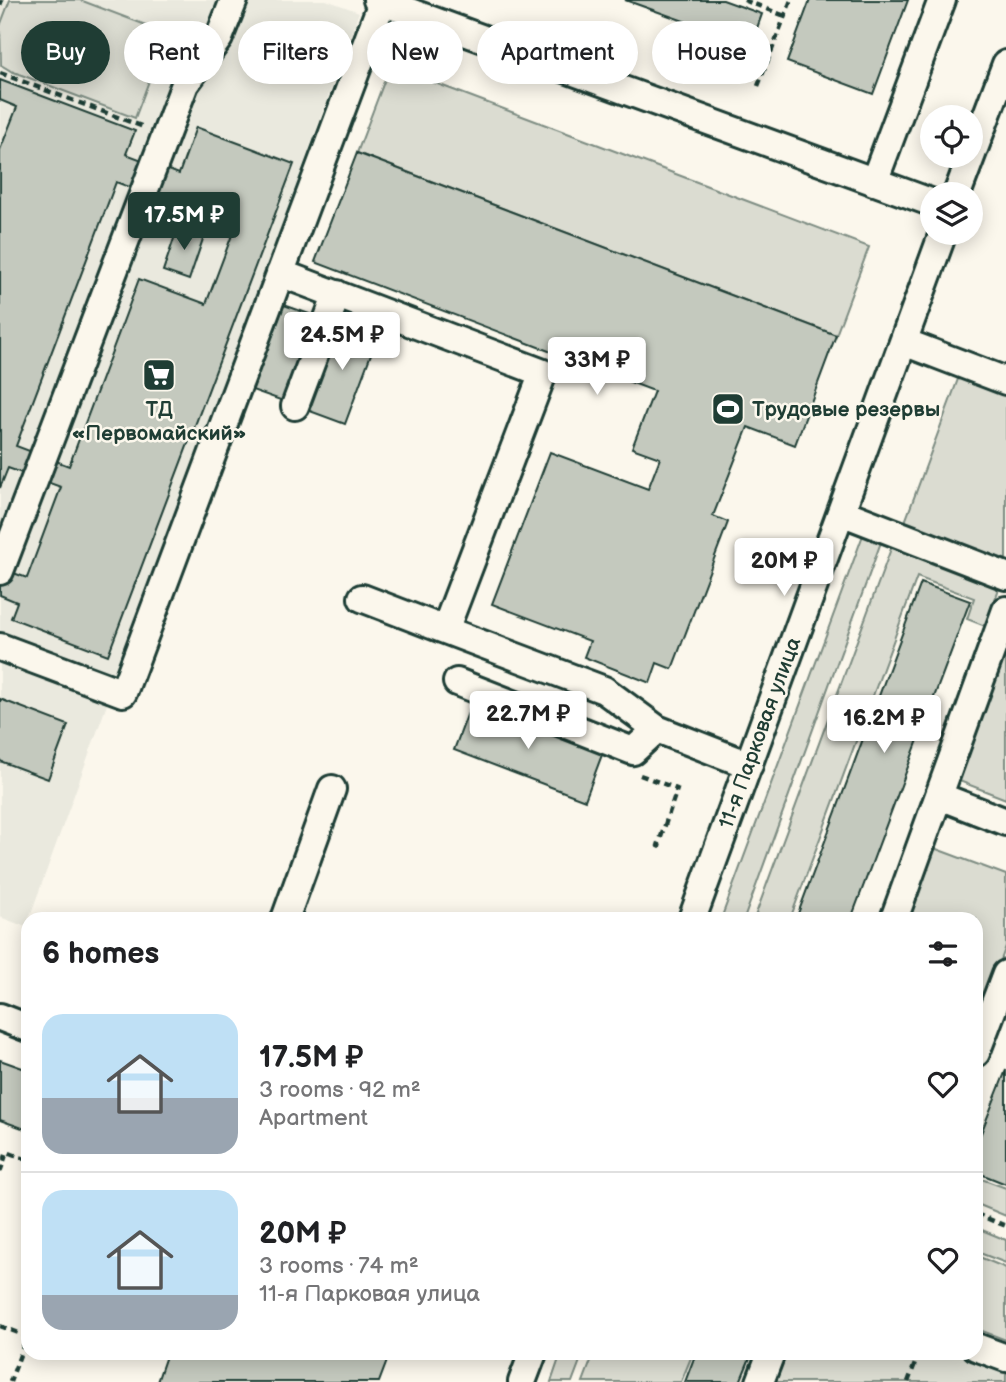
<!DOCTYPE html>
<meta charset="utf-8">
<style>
:root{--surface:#fff;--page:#f2f2f2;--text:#202124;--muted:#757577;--line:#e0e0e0;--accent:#1f3d34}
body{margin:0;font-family:"Balsamiq Sans",sans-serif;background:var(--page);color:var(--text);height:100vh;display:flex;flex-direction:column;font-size:26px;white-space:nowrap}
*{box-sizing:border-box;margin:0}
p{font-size:23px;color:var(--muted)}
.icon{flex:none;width:38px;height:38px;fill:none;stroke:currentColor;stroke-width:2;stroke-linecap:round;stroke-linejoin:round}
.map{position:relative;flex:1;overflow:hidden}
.panel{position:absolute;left:21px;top:912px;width:962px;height:448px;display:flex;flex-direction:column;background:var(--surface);border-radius:21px;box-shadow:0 4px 18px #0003}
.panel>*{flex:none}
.banner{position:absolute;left:21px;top:21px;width:964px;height:63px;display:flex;gap:14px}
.buttons{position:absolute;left:920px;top:105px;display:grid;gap:14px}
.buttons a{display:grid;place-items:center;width:63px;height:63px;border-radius:50%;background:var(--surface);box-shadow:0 4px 18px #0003;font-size:35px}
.price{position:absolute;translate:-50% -60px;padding:0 16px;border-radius:7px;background:#fff;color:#222;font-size:23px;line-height:46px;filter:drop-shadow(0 2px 4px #0008)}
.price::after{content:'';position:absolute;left:50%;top:42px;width:21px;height:16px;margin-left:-10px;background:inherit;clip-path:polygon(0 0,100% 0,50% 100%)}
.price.current{background:var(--accent);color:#fff}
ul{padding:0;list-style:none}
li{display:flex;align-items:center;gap:21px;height:175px;padding:0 21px}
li+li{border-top:2px solid var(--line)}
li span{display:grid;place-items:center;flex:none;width:196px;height:140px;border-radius:21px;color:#555}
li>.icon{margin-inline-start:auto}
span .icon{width:84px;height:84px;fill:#fffc;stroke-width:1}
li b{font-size:30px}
h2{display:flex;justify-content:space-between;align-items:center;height:84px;padding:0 21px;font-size:30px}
.chip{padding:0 24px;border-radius:32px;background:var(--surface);box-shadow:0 4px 18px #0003;font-size:24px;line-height:63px}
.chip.current{background:var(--accent);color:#fff}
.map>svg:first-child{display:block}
.built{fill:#eae9de}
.green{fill:#dbdcd1;stroke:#7d8c82;stroke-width:2}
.building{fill:#c4c9be;stroke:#1f3d34;stroke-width:2;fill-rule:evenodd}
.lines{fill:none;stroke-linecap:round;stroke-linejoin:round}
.minor-casing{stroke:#1f3d34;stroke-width:32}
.path{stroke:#1f3d34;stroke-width:4.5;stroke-dasharray:7 5;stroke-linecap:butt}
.minor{stroke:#fbf7ec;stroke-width:26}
.labels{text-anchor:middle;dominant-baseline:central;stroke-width:5;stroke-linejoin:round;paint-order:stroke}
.poi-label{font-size:21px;font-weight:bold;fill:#1f3d34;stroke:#fbf7ec}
.street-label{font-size:21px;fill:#1f3d34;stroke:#fbf7ec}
</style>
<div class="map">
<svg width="1006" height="1382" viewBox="0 0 1006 1382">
<rect width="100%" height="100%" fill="#fbf7ec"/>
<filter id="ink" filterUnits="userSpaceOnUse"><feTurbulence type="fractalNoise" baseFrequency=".0143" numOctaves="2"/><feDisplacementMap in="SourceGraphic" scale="14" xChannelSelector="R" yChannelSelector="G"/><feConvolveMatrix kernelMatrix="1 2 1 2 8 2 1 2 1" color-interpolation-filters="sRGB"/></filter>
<g filter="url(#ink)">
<path class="built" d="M0,0H326L359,12L26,927L0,917Z"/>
<path class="green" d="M10,0H80L167,33L135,118L11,71L1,65L0,26Z
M390,66L869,247L836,335L357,153Z
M961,371L1006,389V570L902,530Z
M863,535L881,542L744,919H721Z
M892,546L1000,586L985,626L967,619L974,598L917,577L790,919H754Z
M1006,629V799L954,779Z
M931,847L1006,875V946L977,1026L976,919H905Z
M976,1177L1006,1188V1216L977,1204Z
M977,1228L1006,1240V1263L977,1252Z
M977,1256L1006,1268V1340L977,1329Z
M561,1353H583L572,1382H551Z
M594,1353H693L681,1382H583Z
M780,1353H977L1006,1364V1382H768Z"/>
<path class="building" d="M625,0H723L762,14L751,45Z
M810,0H908L873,94L787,62Z
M0,80L135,131L126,154L179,174L196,127L294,164L108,655L11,618L17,602L0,595V568L27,578L61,487L8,468L0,488V150L17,107L0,100ZM116,182L235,227L206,304L139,279L69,466L16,446Z
M357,153L836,335L795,445L748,427L713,516L728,522L672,669L657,663L650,683L584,657L590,641L492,604L550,452L648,489L660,458L632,448L654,391L315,262Z
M179,224L205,233L189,280L163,271Z
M284,305L318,317L286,402L252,390Z
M340,321L378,335L345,424L307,410Z
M921,583L970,601L851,919H796Z
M0,699L68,725L48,779L0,761Z
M472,702L603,752L585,800L454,750Z
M0,1060L28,1070V1130L0,1120Z
M1006,1070V1184L976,1172V1146Z
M167,1353H390L379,1382H157Z
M696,1353H752L740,1382H685Z"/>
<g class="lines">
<defs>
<path id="minor" d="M377,0L933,203
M874,182L942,0
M957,194L1006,64
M280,273L543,373L445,630L604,690L657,729
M904,342L1006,381
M295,406L337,294
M841,512L1006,576
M0,571L185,84L219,38L234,0
M362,598L445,630
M0,647L123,693L382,2
M457,682L633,751L657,729L749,765
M939,796L1006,822
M285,919L332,789
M692,919L943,233
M894,919L1006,610
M0,1017L28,1028
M976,1053L1006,974
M976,1347L1006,1358
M522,1382L533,1353
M760,1382L771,1353"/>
</defs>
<use href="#minor" class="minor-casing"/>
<path class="path" d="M744,0L785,16
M0,5L2,0
M0,73L144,127
M758,86L791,0
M640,775L677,789L658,846L665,848
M0,1172L7,1152L28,1160
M976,1214L1006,1226
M0,1326L27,1336L10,1382
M908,1382L919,1353"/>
<use href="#minor" class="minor"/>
</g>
</g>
<defs>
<symbol id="supermarket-square" viewBox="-11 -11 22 22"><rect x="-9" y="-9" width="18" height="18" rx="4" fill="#1f3d34" stroke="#fbf7ec"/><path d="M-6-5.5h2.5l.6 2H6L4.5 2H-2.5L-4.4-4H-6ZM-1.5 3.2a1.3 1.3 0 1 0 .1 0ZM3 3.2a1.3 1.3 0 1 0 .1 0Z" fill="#fff"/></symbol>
<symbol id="stadium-square" viewBox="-11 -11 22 22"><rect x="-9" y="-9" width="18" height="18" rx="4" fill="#1f3d34" stroke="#fbf7ec"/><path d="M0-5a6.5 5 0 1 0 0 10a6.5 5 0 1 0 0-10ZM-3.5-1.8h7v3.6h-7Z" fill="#fff"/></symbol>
</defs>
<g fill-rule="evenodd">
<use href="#supermarket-square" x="140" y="356" width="38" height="38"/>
<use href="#stadium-square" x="709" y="390" width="38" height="38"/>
</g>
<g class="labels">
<g class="poi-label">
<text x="159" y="409">ТД<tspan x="159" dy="24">«Первомайский»</tspan></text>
<text x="752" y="409" text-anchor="start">Трудовые резервы</text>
</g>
<g class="street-label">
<text transform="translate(760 733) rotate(-70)">11-я Парковая улица</text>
</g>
</g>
</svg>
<div class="buttons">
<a><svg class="icon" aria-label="locate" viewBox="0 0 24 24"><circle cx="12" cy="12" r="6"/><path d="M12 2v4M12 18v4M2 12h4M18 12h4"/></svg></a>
<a><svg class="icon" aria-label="layers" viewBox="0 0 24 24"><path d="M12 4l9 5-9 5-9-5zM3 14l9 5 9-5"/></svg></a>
</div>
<b class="price current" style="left:184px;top:252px">17.5M ₽</b>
<b class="price" style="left:342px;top:372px">24.5M ₽</b>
<b class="price" style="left:597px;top:397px">33M ₽</b>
<b class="price" style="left:784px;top:598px">20M ₽</b>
<b class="price" style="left:528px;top:751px">22.7M ₽</b>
<b class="price" style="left:884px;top:755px">16.2M ₽</b>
<div class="banner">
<a class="chip current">Buy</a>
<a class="chip">Rent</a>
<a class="chip">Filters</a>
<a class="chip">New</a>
<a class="chip">Apartment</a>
<a class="chip">House</a>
</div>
<section class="panel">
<h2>6 homes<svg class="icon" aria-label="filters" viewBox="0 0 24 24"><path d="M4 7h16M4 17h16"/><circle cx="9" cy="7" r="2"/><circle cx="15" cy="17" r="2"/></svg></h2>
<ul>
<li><span style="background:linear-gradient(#bfe0f5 60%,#9aa5b1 0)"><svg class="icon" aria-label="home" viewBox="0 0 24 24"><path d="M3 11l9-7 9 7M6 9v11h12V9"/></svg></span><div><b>17.5M ₽</b><p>3 rooms · 92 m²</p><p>Apartment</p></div><svg class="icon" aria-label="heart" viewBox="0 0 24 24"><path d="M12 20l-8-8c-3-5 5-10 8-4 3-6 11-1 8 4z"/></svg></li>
<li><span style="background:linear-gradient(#bfe0f5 75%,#9aa5b1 0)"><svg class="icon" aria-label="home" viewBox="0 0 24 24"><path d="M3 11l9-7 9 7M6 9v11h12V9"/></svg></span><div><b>20M ₽</b><p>3 rooms · 74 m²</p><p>11-я Парковая улица</p></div><svg class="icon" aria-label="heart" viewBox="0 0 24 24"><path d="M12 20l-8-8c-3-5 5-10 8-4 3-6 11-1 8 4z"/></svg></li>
</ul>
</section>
</div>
